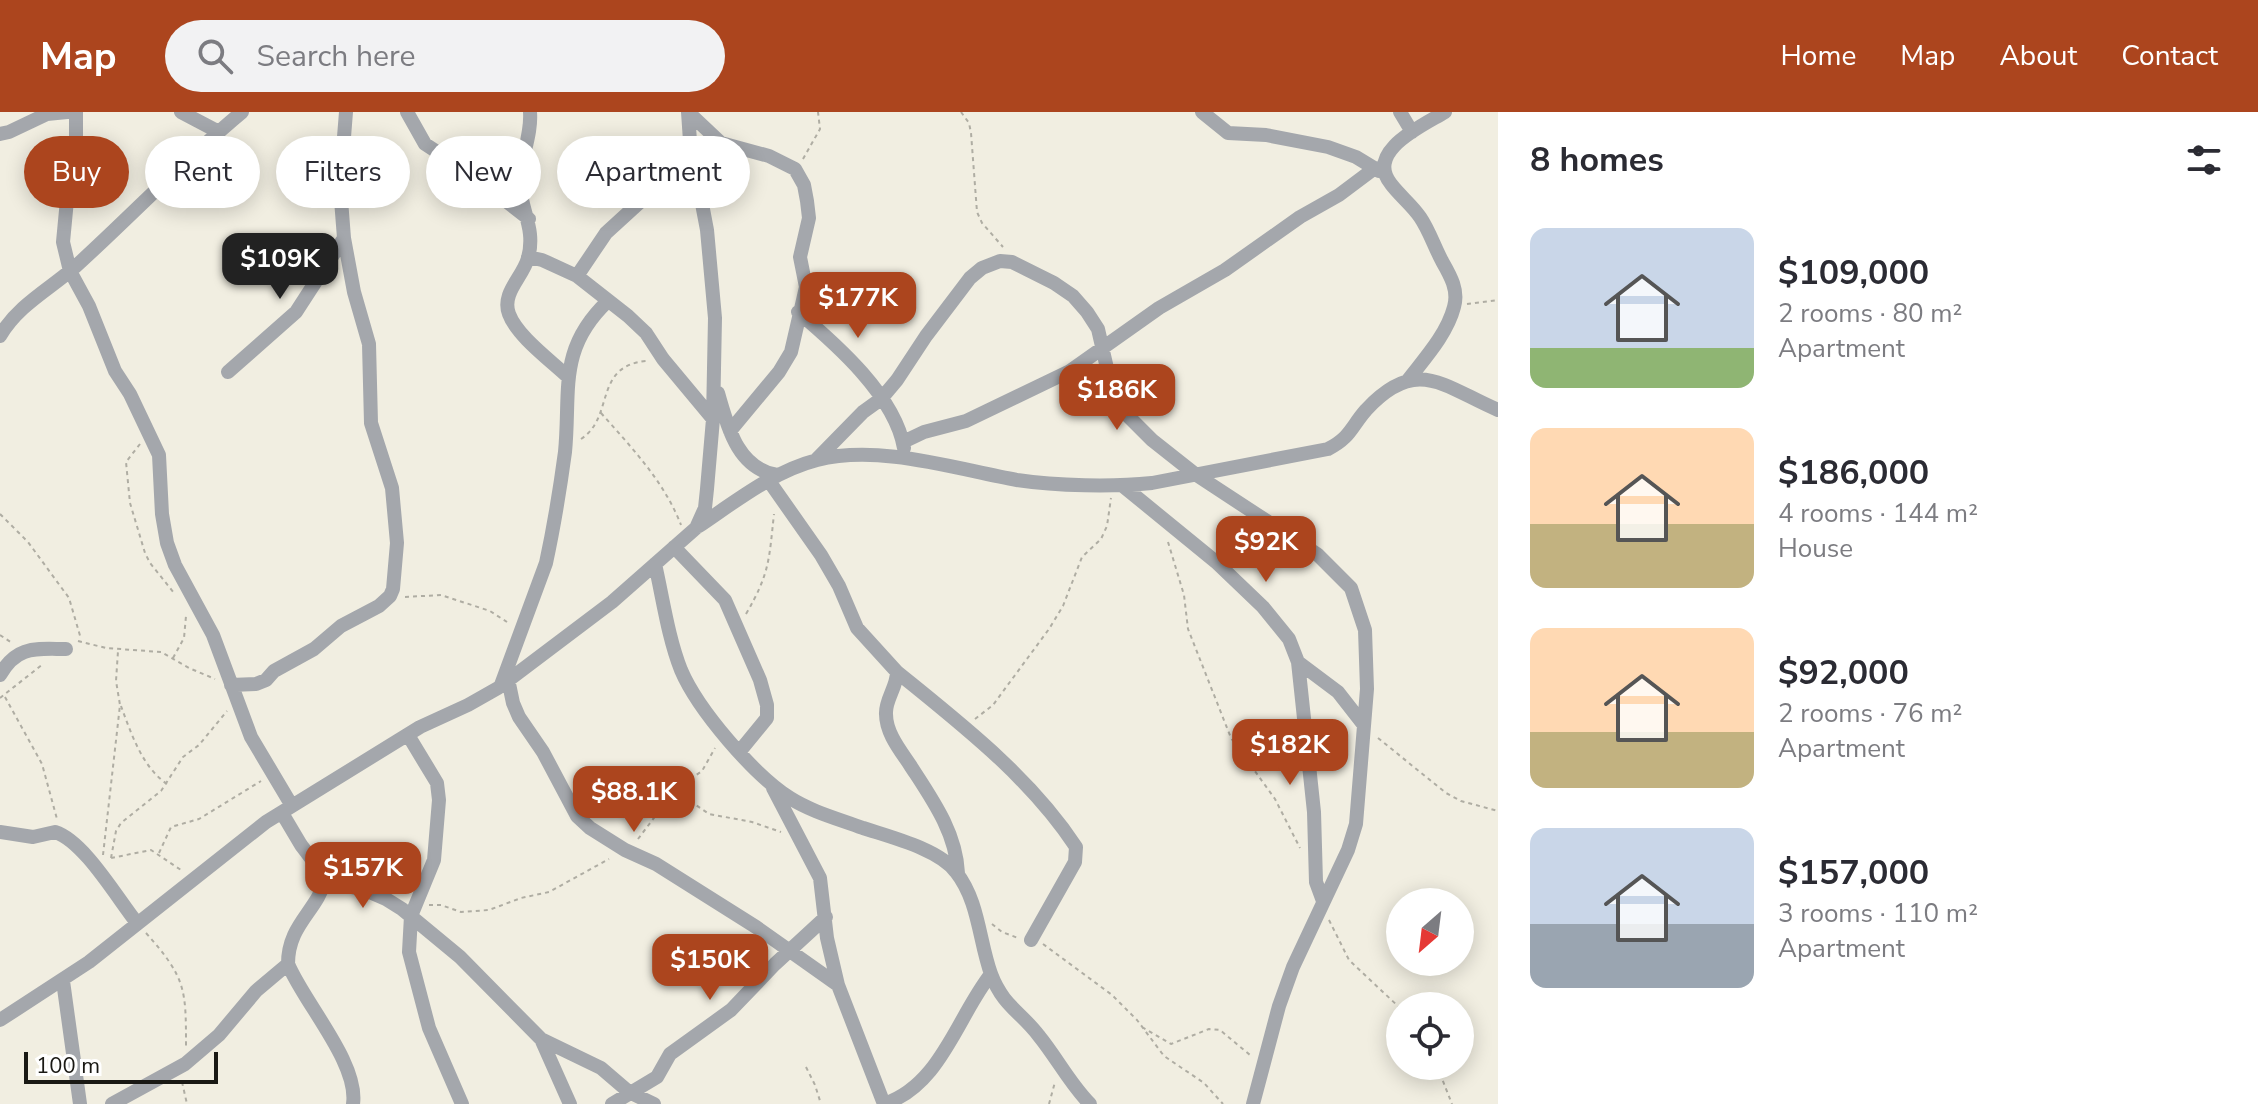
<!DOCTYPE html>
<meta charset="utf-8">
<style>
:root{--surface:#fff;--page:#f2f2f3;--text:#2b2b33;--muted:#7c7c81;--accent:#ac451e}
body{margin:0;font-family:"Nunito Sans",sans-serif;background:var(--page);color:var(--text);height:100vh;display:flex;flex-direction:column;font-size:30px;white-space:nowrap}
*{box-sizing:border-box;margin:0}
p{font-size:26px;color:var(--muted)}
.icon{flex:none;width:44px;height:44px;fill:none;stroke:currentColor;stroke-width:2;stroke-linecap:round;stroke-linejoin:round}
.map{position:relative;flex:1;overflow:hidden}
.side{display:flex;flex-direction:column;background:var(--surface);width:760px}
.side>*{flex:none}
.banner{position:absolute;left:24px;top:24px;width:760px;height:72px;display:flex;gap:16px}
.needle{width:52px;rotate:208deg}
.controls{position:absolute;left:1386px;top:776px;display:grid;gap:16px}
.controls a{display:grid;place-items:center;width:88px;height:88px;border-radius:50%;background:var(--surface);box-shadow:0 4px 20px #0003;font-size:40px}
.scale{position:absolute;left:24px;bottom:20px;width:194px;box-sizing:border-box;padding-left:8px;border:4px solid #1a1914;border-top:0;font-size:22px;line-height:28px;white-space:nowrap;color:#1a1914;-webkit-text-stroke:6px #fff;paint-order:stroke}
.price{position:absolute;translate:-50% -68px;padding:0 18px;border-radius:16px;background:var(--accent);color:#fff;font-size:26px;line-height:52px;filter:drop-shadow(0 2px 4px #0008)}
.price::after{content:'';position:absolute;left:50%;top:48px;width:24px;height:18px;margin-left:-12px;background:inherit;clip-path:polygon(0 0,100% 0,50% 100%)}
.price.current{background:#222;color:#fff}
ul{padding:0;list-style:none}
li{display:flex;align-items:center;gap:24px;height:200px;padding:0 32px}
li span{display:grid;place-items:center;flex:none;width:224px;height:160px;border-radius:16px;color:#555}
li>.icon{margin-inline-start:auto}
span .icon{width:96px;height:96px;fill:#fffc;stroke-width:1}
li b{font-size:34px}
h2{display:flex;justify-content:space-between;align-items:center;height:96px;padding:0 32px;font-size:34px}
.pill{padding:0 28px;border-radius:36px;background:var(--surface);box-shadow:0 4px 20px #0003;font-size:28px;line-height:72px}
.pill.current{background:var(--accent);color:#fff}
header{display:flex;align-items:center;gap:48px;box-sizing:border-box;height:112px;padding:0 40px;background:var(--accent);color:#fff}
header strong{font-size:38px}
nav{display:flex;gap:44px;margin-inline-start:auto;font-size:28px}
.search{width:560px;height:72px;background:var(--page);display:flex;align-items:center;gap:20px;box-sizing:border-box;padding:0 28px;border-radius:44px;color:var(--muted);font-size:30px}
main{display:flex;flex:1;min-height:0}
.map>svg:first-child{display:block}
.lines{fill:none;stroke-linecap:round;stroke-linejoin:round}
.path{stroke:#afada3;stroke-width:2;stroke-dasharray:4 4;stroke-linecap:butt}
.minor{stroke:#a4a7ac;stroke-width:14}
</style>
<header>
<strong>Map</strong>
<div class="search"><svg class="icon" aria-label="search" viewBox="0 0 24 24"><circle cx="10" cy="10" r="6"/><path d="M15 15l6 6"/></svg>Search here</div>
<nav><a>Home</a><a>Map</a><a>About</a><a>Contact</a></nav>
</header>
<main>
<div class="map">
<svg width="1498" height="992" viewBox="0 0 1498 992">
<rect width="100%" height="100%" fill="#f1eee1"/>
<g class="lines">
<path class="path" d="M961,0L969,11L971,21L977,100L982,111L1003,135
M803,47L820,17L818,0
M1467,192L1498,188
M601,301C631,335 664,369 681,413
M581,327C615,305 593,254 646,249
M140,332L126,350L130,391L145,441L150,451L174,481
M0,402L28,430L69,486L81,527
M1168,430L1184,483L1188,517L1231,626L1275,687L1300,736
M405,485L441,483L490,499L507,510
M746,502C770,461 769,447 774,402
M0,523L12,531
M78,529L106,536L161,540L189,556L215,567
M173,546L184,526L186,504
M5,585L42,652L57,707
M0,586L43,552
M121,594C131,621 142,655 167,672
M975,607L993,593L1049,517L1063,494L1082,445L1101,427L1107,414L1111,386
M1378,626L1446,681L1461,689L1498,699
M677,680L709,702L752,710L781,720
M638,727L675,678L702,659L715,636
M159,741L171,715L199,707L261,669
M103,743L120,593L116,569L118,539
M111,746L116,719L121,711L161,679L183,645L199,633L227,599
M111,746L151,738L181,758
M429,793H441L461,800L489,798L521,786L549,780L609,747
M1329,808L1349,848L1400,896
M992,812L1002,820L1018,826
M146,821C186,866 186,877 186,935
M1043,832L1112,883L1137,908L1164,944L1204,971L1223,992
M1142,915L1171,932L1209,917L1220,918L1250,943
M1437,954L1452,992
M806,955L815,973L821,992
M182,970L187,992
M1049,992L1055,970"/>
<path class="minor" d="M76,0V61L67,88L63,130L70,159L89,194L115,259L130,282L159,343L162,402L167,431L175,453L213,523L251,625L292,694
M181,0L219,20
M407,0L425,32L474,64L529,107
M530,0C532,25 519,48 520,73C521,99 536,117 528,146C523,165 501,181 509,202C517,224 550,248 568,265
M688,0L721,31L769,44L795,57L804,73L807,89L809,106L800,145L806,175L791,240L779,260L730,319
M1202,0L1228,21L1266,23L1328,35L1356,45L1379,59
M1400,0L1412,20
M0,22L9,20L47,2L67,0
M528,145L542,148L577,164L628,204L646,221L663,247L713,307
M577,164L606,121L664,68L690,29
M798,200C837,233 895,284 904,336
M0,224C18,193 50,177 76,154C132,103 184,48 242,0
M228,260L296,200L344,126
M1408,268C1425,246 1447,222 1454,195C1459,178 1450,163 1442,149C1434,134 1429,118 1420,105C1412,93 1400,84 1391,72C1365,39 1422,14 1445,0
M718,281C728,315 737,356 777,363
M903,330L924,320L966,309L1070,259L1159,196L1225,158L1300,105L1339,83L1375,56
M816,348L863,300L881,287L897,268L926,224L970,166L982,156L1000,149L1012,150L1054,171L1073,184L1087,200L1098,217L1109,265L1117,286L1127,303L1152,328L1195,362L1317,442L1351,476L1365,518L1367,577L1356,712L1348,738L1293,855L1279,894L1253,992
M769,369L821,443L839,474L857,516L897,560C897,575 885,588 886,602C886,621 900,638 910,653C932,687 956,720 958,761
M1123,374L1216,450L1263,495L1289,527L1298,550L1338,580L1363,612
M699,414C736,389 774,359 817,348C879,332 956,357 1017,368C1057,374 1113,375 1152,371L1328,337C1351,325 1351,315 1366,298C1417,243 1444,275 1498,298
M674,435L725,488L760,568L767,593V606L740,639
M655,452C663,487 668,525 681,558C698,598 754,663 790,686C812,700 839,707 863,716C890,725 939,737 956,760C979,789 979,829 991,862C1003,894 1021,900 1039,924C1057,946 1070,972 1090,992
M1298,550L1314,700L1316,770L1323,789
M897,560C961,612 1030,665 1076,735L1075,750L1031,828
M0,563C17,533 36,537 66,537
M508,567L513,591L519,605L543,640L577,704L590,716L625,738L656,752L756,815L838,873
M231,573L256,572L266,568L274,559L314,537L341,514L379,494L390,484L393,477L397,431L392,376L371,311L369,232L354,180L344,126L340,75L346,0
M501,573L546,451C554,414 560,377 565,340C571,279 557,237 608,189
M408,623L437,671L439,688L434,748L411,804L409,840L429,916L462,992
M773,676L820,766L827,826L838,873L884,992C941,973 957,905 991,862
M282,701L301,733L326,766C317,800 288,812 288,852C304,891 359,951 353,992
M0,720L33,725L55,720C84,729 117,786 137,811
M325,770L363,777L386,787L402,797L460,845L541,927L570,992
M63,869L80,992
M0,908L89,850L266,710L420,615L468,593L498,576L612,490L696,416L705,396L707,377L713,307L715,206L707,118L690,29L688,0
M541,927L601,956L629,980L654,992
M112,992L185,952L219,923L256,879L288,852
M612,992L657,965L670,942L731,898L775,852L826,805"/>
</g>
</svg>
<div class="controls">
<a><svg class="needle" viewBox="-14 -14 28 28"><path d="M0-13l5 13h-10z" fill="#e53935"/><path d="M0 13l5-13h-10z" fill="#7c7c81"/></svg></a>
<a><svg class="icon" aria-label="locate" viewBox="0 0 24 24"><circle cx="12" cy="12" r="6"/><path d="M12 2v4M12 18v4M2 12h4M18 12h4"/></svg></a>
</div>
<div class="scale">100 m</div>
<b class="price current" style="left:280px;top:189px">$109K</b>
<b class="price" style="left:858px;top:228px">$177K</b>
<b class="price" style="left:1117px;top:320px">$186K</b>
<b class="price" style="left:1266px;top:472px">$92K</b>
<b class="price" style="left:1290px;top:675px">$182K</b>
<b class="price" style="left:634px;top:722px">$88.1K</b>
<b class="price" style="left:363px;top:798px">$157K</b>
<b class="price" style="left:710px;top:890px">$150K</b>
<div class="banner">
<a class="pill current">Buy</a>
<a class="pill">Rent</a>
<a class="pill">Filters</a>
<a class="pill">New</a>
<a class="pill">Apartment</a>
</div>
</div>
<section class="side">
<h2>8 homes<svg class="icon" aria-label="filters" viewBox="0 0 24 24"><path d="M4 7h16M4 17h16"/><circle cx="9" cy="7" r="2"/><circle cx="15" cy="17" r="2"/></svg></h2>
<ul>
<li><span style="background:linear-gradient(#c9d6e8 75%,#8fb573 0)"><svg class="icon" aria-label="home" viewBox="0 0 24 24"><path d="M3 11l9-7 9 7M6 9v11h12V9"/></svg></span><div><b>$109,000</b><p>2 rooms · 80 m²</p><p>Apartment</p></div></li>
<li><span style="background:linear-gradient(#ffd9b3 60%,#c2b280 0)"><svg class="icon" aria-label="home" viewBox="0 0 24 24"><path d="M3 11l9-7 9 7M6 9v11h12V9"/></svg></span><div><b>$186,000</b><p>4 rooms · 144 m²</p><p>House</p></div></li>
<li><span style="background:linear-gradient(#ffd9b3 65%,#c2b280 0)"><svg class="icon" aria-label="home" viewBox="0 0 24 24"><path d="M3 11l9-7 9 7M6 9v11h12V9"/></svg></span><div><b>$92,000</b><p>2 rooms · 76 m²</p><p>Apartment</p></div></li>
<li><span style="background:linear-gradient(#c9d6e8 60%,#9aa5b1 0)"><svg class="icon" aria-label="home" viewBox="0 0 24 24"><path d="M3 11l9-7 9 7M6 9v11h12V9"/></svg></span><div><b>$157,000</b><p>3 rooms · 110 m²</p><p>Apartment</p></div></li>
</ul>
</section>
</main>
